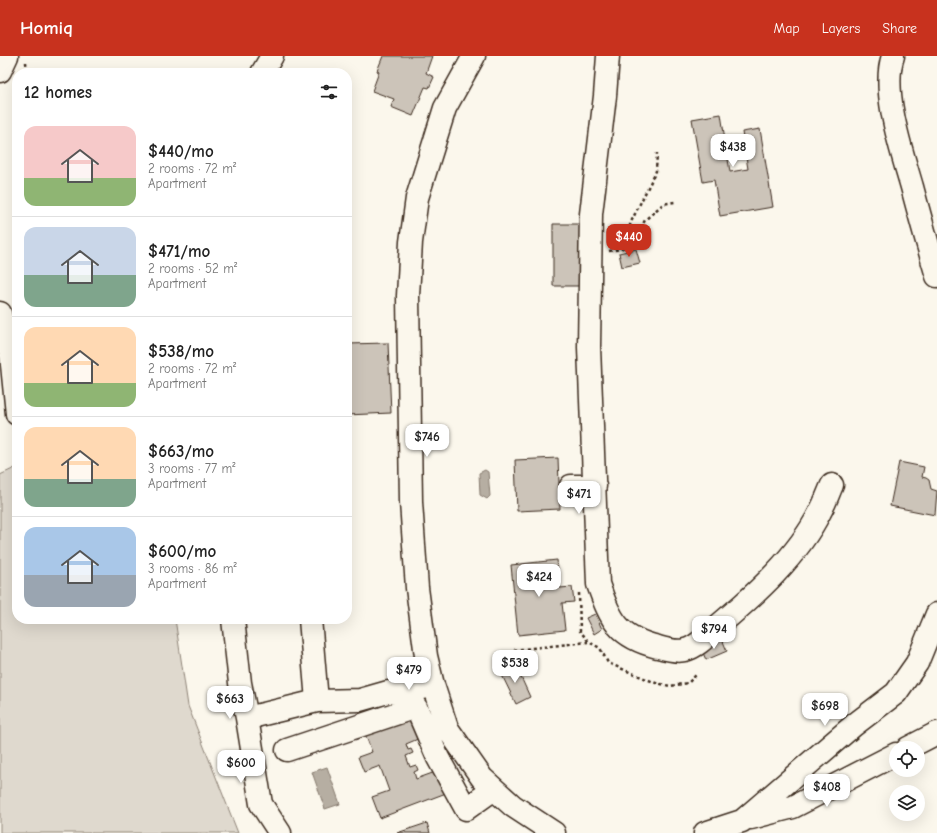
<!DOCTYPE html>
<meta charset="utf-8">
<style>
:root{--surface:#fff;--page:#f2f2f2;--text:#222;--muted:#767676;--line:#e0e0e0;--accent:#c8321e}
body{margin:0;font-family:"Comic Neue",sans-serif;background:var(--page);color:var(--text);height:100vh;display:flex;flex-direction:column;font-size:15px;white-space:nowrap}
*{box-sizing:border-box;margin:0}
p{font-size:13px;color:var(--muted)}
.icon{flex:none;width:22px;height:22px;fill:none;stroke:currentColor;stroke-width:2;stroke-linecap:round;stroke-linejoin:round}
.map{position:relative;flex:1;overflow:hidden}
.panel{position:absolute;left:12px;top:12px;width:340px;height:556px;display:flex;flex-direction:column;background:var(--surface);border-radius:16px;box-shadow:0 4px 16px #0002}
.panel>*{flex:none}
.buttons{position:absolute;left:889px;top:685px;display:grid;gap:8px}
.buttons a{display:grid;place-items:center;width:36px;height:36px;border-radius:50%;background:var(--surface);box-shadow:0 4px 16px #0002;font-size:20px}
.price{position:absolute;translate:-50% -34px;padding:0 9px;border-radius:8px;background:#fff;color:#222;font-size:13px;line-height:26px;filter:drop-shadow(0 1px 2px #0008)}
.price::after{content:'';position:absolute;left:50%;top:24px;width:12px;height:9px;margin-left:-6px;background:inherit;clip-path:polygon(0 0,100% 0,50% 100%)}
.price.current{background:var(--accent);color:#fff}
ul{padding:0;list-style:none}
li{display:flex;align-items:center;gap:12px;height:100px;padding:0 12px}
li+li{border-top:1px solid var(--line)}
li span{display:grid;place-items:center;flex:none;width:112px;height:80px;border-radius:12px;color:#555}
li>.icon{margin-inline-start:auto}
span .icon{width:48px;height:48px;fill:#fffc;stroke-width:1}
li b{font-size:17px}
h2{display:flex;justify-content:space-between;align-items:center;height:48px;padding:0 12px;font-size:17px}
header{display:flex;align-items:center;gap:24px;box-sizing:border-box;height:56px;padding:0 20px;background:var(--accent);color:#fff}
header strong{font-size:19px}
nav{display:flex;gap:22px;margin-inline-start:auto;font-size:14px}
.map>svg:first-child{display:block}
.green{fill:#dfd9ce;stroke:#8d8276}
.water{fill:#b6aea2;stroke:#85796d}
.building{fill:#ccc4b9;stroke:#3b2a1e}
.lines{fill:none;stroke-linecap:round;stroke-linejoin:round}
.minor-casing{stroke:#3b2a1e;stroke-width:25}
.path{stroke:#3b2a1e;stroke-width:2.5;stroke-dasharray:3 3;stroke-linecap:butt}
.minor{stroke:#fbf7ec;stroke-width:22}
</style>
<header>
<strong>Homiq</strong>
<nav><a>Map</a><a>Layers</a><a>Share</a></nav>
</header>
<div class="map">
<svg width="937" height="777" viewBox="0 0 937 777">
<rect width="100%" height="100%" fill="#fbf7ec"/>
<filter id="ink" filterUnits="userSpaceOnUse"><feTurbulence type="fractalNoise" baseFrequency=".025" numOctaves="2"/><feDisplacementMap in="SourceGraphic" scale="8" xChannelSelector="R" yChannelSelector="G"/><feConvolveMatrix kernelMatrix="1 2 1 2 8 2 1 2 1" color-interpolation-filters="sRGB"/></filter>
<g filter="url(#ink)">
<path class="green" d="M17,411V563H175L188,650L238,777H0V419Z"/>
<path class="water" d="M485,414L488,416L490,440L487,443L480,439L479,417Z
M327,711L340,748L325,753L312,716Z"/>
<path class="building" d="M383,0H432L426,17L434,21L429,32L425,31L413,60L391,51L394,43L372,35L379,16L377,15Z
M721,58L730,116L748,113L742,76L760,73L773,151L720,160L714,124L703,126L692,63Z
M553,168H586L583,230H553Z
M636,193L640,207L622,211L619,197Z
M388,287L391,357L347,359V288Z
M558,402L560,453L517,455L515,404Z
M899,406L924,411L922,421L926,422L929,424L931,433L937,435L935,459L890,450Z
M557,504L560,532L572,531L574,546L562,547L565,574L518,579L511,509Z
M595,558L602,573L594,578L586,562Z
M722,583L727,595L706,604L701,592Z
M515,608L530,641L516,648L500,615Z
M416,656L425,680L406,688L408,694L411,693L413,697L406,700L410,711L416,709L418,714L414,716L416,723L438,715L446,737L380,762L372,741L389,735L380,710L364,716L358,701L372,696L364,675Z
M427,767L430,777H397Z"/>
<g class="lines">
<defs>
<path id="minor" d="M474,0L445,52L417,142L411,186L408,240L411,446L417,532L426,600L433,629L447,672L482,722L513,750L554,777
M608,0L605,40L591,158L589,291L598,528C611,565 618,581 658,591C665,593 678,596 685,594C698,591 710,577 719,569C756,538 798,500 820,456C825,447 828,438 832,429
M893,0C881,35 902,96 912,131C920,161 928,190 937,220
M0,15L7,0
M262,17L272,0
M0,257L11,299L17,358
M571,430H595
M233,563L240,627L247,662L317,645
M310,563L317,645L360,644L388,636L402,637L433,629
M247,662L261,748L280,777
M908,692L937,677
M287,694L416,651L438,702L466,753L494,733
M751,762L793,751L896,698
M705,777L742,765L854,669L896,637L917,607L937,558"/>
</defs>
<use href="#minor" class="minor-casing"/>
<path class="path" d="M26,6L27,17
M621,193L634,186L645,164L663,148L675,146
M609,195L621,193L632,164L656,115L657,97
M579,537L580,575L589,586L600,592L608,607L656,627L670,630L688,627L697,618
M514,594L588,586"/>
<use href="#minor" class="minor"/>
</g>
</g>
</svg>
<div class="buttons">
<a><svg class="icon" aria-label="locate" viewBox="0 0 24 24"><circle cx="12" cy="12" r="6"/><path d="M12 2v4M12 18v4M2 12h4M18 12h4"/></svg></a>
<a><svg class="icon" aria-label="layers" viewBox="0 0 24 24"><path d="M12 4l9 5-9 5-9-5zM3 14l9 5 9-5"/></svg></a>
</div>
<b class="price" style="left:733px;top:112px">$438</b>
<b class="price current" style="left:629px;top:202px">$440</b>
<b class="price" style="left:427px;top:402px">$746</b>
<b class="price" style="left:579px;top:459px">$471</b>
<b class="price" style="left:539px;top:542px">$424</b>
<b class="price" style="left:714px;top:594px">$794</b>
<b class="price" style="left:515px;top:628px">$538</b>
<b class="price" style="left:409px;top:635px">$479</b>
<b class="price" style="left:230px;top:664px">$663</b>
<b class="price" style="left:825px;top:671px">$698</b>
<b class="price" style="left:241px;top:728px">$600</b>
<b class="price" style="left:827px;top:752px">$408</b>
<section class="panel">
<h2>12 homes<svg class="icon" aria-label="filters" viewBox="0 0 24 24"><path d="M4 7h16M4 17h16"/><circle cx="9" cy="7" r="2"/><circle cx="15" cy="17" r="2"/></svg></h2>
<ul>
<li><span style="background:linear-gradient(#f6c9c9 65%,#8fb573 0)"><svg class="icon" aria-label="home" viewBox="0 0 24 24"><path d="M3 11l9-7 9 7M6 9v11h12V9"/></svg></span><div><b>$440/mo</b><p>2 rooms · 72 m²</p><p>Apartment</p></div></li>
<li><span style="background:linear-gradient(#c9d6e8 60%,#7fa58c 0)"><svg class="icon" aria-label="home" viewBox="0 0 24 24"><path d="M3 11l9-7 9 7M6 9v11h12V9"/></svg></span><div><b>$471/mo</b><p>2 rooms · 52 m²</p><p>Apartment</p></div></li>
<li><span style="background:linear-gradient(#ffd9b3 70%,#8fb573 0)"><svg class="icon" aria-label="home" viewBox="0 0 24 24"><path d="M3 11l9-7 9 7M6 9v11h12V9"/></svg></span><div><b>$538/mo</b><p>2 rooms · 72 m²</p><p>Apartment</p></div></li>
<li><span style="background:linear-gradient(#ffd9b3 65%,#7fa58c 0)"><svg class="icon" aria-label="home" viewBox="0 0 24 24"><path d="M3 11l9-7 9 7M6 9v11h12V9"/></svg></span><div><b>$663/mo</b><p>3 rooms · 77 m²</p><p>Apartment</p></div></li>
<li><span style="background:linear-gradient(#a9c7e8 60%,#9aa5b1 0)"><svg class="icon" aria-label="home" viewBox="0 0 24 24"><path d="M3 11l9-7 9 7M6 9v11h12V9"/></svg></span><div><b>$600/mo</b><p>3 rooms · 86 m²</p><p>Apartment</p></div></li>
</ul>
</section>
</div>
